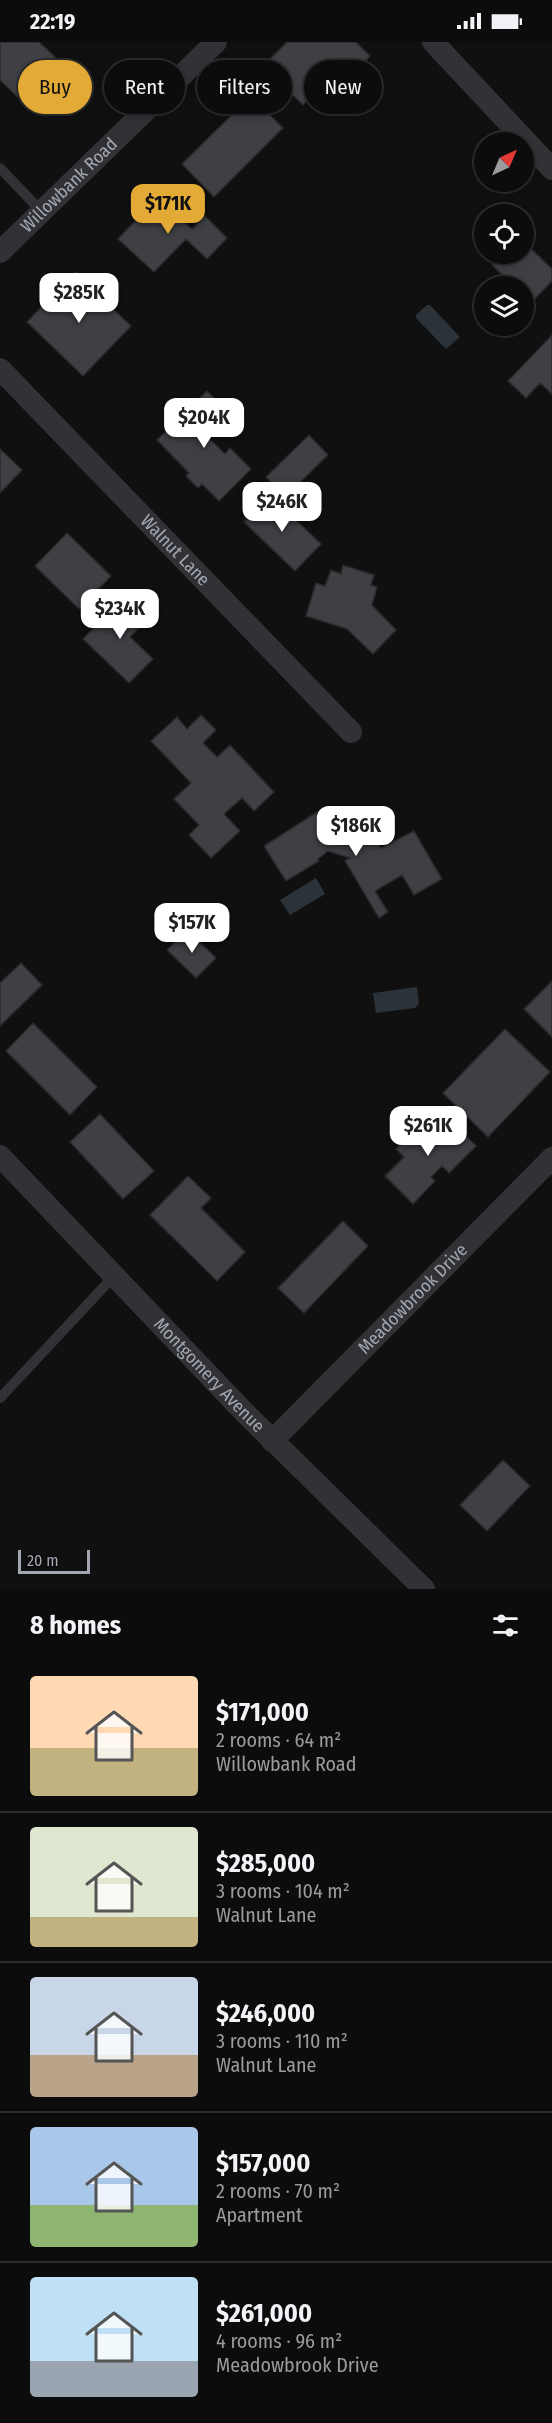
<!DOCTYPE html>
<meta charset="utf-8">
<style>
:root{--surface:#0c0c0d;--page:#151516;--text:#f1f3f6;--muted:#9a9b9d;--line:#2c2c2e;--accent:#e4aa36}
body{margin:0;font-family:"Fira Sans Condensed",sans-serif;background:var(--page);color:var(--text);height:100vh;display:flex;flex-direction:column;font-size:22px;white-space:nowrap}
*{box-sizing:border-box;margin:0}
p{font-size:20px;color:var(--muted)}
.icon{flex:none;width:33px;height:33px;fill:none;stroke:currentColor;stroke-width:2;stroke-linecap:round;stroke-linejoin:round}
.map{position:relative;height:1547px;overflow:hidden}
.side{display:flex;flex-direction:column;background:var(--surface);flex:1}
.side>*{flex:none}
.banner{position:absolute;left:18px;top:18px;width:516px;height:54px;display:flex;gap:12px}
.needle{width:39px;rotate:44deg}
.tools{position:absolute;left:474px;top:90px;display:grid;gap:12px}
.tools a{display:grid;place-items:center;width:60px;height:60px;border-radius:50%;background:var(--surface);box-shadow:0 3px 9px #0003,0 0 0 2px var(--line);font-size:30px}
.scale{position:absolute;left:18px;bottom:15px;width:72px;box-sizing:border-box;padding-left:6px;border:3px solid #a2a7b1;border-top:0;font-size:16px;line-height:21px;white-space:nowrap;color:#a2a7b1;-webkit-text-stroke:4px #0b0b0c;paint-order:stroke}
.price{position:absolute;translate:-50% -51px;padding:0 14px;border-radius:12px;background:#fff;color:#222;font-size:20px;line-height:39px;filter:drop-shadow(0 2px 3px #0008)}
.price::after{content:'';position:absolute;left:50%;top:36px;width:18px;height:14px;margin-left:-9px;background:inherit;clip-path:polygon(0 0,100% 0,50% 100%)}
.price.selected{background:var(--accent);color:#111}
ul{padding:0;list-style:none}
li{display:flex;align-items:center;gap:18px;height:150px;padding:0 30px}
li+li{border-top:2px solid var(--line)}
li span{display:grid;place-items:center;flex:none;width:168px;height:120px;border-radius:6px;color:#555}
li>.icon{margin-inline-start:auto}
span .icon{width:72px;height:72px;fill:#fffc;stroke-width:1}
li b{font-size:26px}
h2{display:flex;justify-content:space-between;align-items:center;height:72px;padding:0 30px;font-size:26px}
.tag{padding:0 21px;border-radius:27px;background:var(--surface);box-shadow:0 3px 9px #0003,0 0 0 2px var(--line);font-size:21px;line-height:54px}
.tag.selected{background:var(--accent);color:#111}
.status{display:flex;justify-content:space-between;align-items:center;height:42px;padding:0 30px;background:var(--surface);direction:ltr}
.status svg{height:16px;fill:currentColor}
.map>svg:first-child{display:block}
.water{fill:#2b3339}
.building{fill:#3f4044;stroke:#2a2a2d;stroke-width:1.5}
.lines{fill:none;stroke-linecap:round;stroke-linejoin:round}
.lane{stroke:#323236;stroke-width:10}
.street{stroke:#323236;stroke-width:22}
.labels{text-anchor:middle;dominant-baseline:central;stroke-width:6;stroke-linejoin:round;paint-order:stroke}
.street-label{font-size:18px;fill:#a2a7b1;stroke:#0b0b0c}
</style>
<div class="status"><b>22:19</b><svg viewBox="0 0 49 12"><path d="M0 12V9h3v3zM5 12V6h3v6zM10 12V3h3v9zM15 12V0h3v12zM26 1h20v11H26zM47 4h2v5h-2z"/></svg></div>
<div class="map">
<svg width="552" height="1547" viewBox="0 0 552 1547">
<rect width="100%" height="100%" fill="#101011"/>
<path class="water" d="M427,263H430L459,294V296L446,307L416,276V273Z
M316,836L325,852L290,873L280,858Z
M417,945L419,962L415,966L376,971L373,951Z"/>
<path class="building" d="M0,0H39L55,15L43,27L59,42L33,70L0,38Z
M287,0H356L370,14L347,38L337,28L303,63L263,24Z
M251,54L283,86L214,155L182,122Z
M158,155L192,187L205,174L227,196L207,217L186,197L154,230L118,197Z
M524,200L552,227V239L531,261L524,254V244H514L492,223L503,212H524Z
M75,230L131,284L83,334L27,280Z
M552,293V352L540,341L526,356L508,339Z
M207,349L228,370L206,393L225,412L230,406L251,427L219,459L202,442L198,446L186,434L189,431L157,398Z
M309,393L328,413L285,455L266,435Z
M0,407L22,428L0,451Z
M270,453L321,502L295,529L244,480Z
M67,491L111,534L79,567L35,524Z
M343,523L374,533L371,543L377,545L372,563L396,588L373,612L347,587L306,574L316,541L325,544L331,528L341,532Z
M124,555L147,578L130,595L153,617L129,641L83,597Z
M201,673L216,688L203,701L217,715L230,703L274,750L254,769L242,756L224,772L240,789L211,816L189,793L199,783L174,757L191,741L151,699L177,675L187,687Z
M317,770L327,788L349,793L367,783L381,806L414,789L442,837L414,853L402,833L375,849L388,870L379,876L345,819L350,816L328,809L318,817L319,819L286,839L264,804Z
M187,888L216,916L196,936L167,908Z
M21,921L42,943L0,984V941Z
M552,939V995L524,967Z
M33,981L97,1045L70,1073L6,1009Z
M505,987L550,1030L488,1095L443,1051Z
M100,1072L154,1129L123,1157L70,1100Z
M445,1073L476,1104L449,1131L442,1124L431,1135L435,1139L413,1162L385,1134L404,1115L396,1107L422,1080L430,1088Z
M188,1134L211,1156L201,1166L245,1210L217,1239L150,1173Z
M343,1179L368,1204L304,1271L278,1246Z
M503,1418L530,1444L487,1489L460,1463Z"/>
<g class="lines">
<path class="lane" d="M0,126L42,170
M0,1356L114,1234"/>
<g class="street">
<path d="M433,0L552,127"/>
<path id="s1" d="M0,210L216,0"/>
<path id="s2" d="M0,327L351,690"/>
<path id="s3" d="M0,1114L244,1370L424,1547"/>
<path id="s4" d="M272,1399L552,1116"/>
</g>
</g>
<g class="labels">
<g class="street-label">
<text stroke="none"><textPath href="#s1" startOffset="96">Willowbank Road</textPath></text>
<text stroke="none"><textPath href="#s2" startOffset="252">Walnut Lane</textPath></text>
<text stroke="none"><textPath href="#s4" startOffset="200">Meadowbrook Drive</textPath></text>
<text stroke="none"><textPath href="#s3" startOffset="303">Montgomery Avenue</textPath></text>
</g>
</g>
</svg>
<div class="tools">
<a><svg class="needle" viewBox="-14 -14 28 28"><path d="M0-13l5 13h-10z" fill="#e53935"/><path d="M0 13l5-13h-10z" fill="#9a9b9d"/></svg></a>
<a><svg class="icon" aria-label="locate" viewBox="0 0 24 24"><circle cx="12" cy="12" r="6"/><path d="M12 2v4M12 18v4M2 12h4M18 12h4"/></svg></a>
<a><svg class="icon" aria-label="layers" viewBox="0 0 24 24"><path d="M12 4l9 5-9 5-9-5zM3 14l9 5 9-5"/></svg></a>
</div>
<div class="scale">20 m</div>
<b class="price selected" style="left:168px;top:193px">$171K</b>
<b class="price" style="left:79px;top:282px">$285K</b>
<b class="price" style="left:204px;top:407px">$204K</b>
<b class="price" style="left:282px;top:491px">$246K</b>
<b class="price" style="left:120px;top:598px">$234K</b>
<b class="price" style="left:356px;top:815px">$186K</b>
<b class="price" style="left:192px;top:912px">$157K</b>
<b class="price" style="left:428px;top:1115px">$261K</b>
<div class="banner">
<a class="tag selected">Buy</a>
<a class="tag">Rent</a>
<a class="tag">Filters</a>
<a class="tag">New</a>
</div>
</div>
<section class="side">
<h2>8 homes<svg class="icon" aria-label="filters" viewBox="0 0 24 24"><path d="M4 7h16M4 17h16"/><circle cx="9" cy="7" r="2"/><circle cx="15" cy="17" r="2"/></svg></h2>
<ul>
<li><span style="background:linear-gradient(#ffd9b3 60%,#c2b280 0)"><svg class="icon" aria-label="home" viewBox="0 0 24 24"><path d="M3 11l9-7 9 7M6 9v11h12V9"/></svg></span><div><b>$171,000</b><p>2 rooms · 64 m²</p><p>Willowbank Road</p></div></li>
<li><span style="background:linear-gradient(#dfe7d0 75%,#c2b280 0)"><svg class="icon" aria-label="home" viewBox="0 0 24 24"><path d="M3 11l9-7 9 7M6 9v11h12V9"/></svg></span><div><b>$285,000</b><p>3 rooms · 104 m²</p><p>Walnut Lane</p></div></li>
<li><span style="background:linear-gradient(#c9d6e8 65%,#b9a48a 0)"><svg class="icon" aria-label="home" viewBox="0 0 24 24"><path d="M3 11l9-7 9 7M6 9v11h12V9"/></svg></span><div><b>$246,000</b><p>3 rooms · 110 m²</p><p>Walnut Lane</p></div></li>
<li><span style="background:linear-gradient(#a9c7e8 65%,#8fb573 0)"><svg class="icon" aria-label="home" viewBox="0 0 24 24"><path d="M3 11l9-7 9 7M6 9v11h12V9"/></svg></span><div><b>$157,000</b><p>2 rooms · 70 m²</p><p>Apartment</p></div></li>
<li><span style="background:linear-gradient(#bfe0f5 70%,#9aa5b1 0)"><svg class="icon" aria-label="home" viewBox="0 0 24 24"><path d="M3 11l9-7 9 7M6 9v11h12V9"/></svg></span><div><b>$261,000</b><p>4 rooms · 96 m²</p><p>Meadowbrook Drive</p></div></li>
</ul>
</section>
